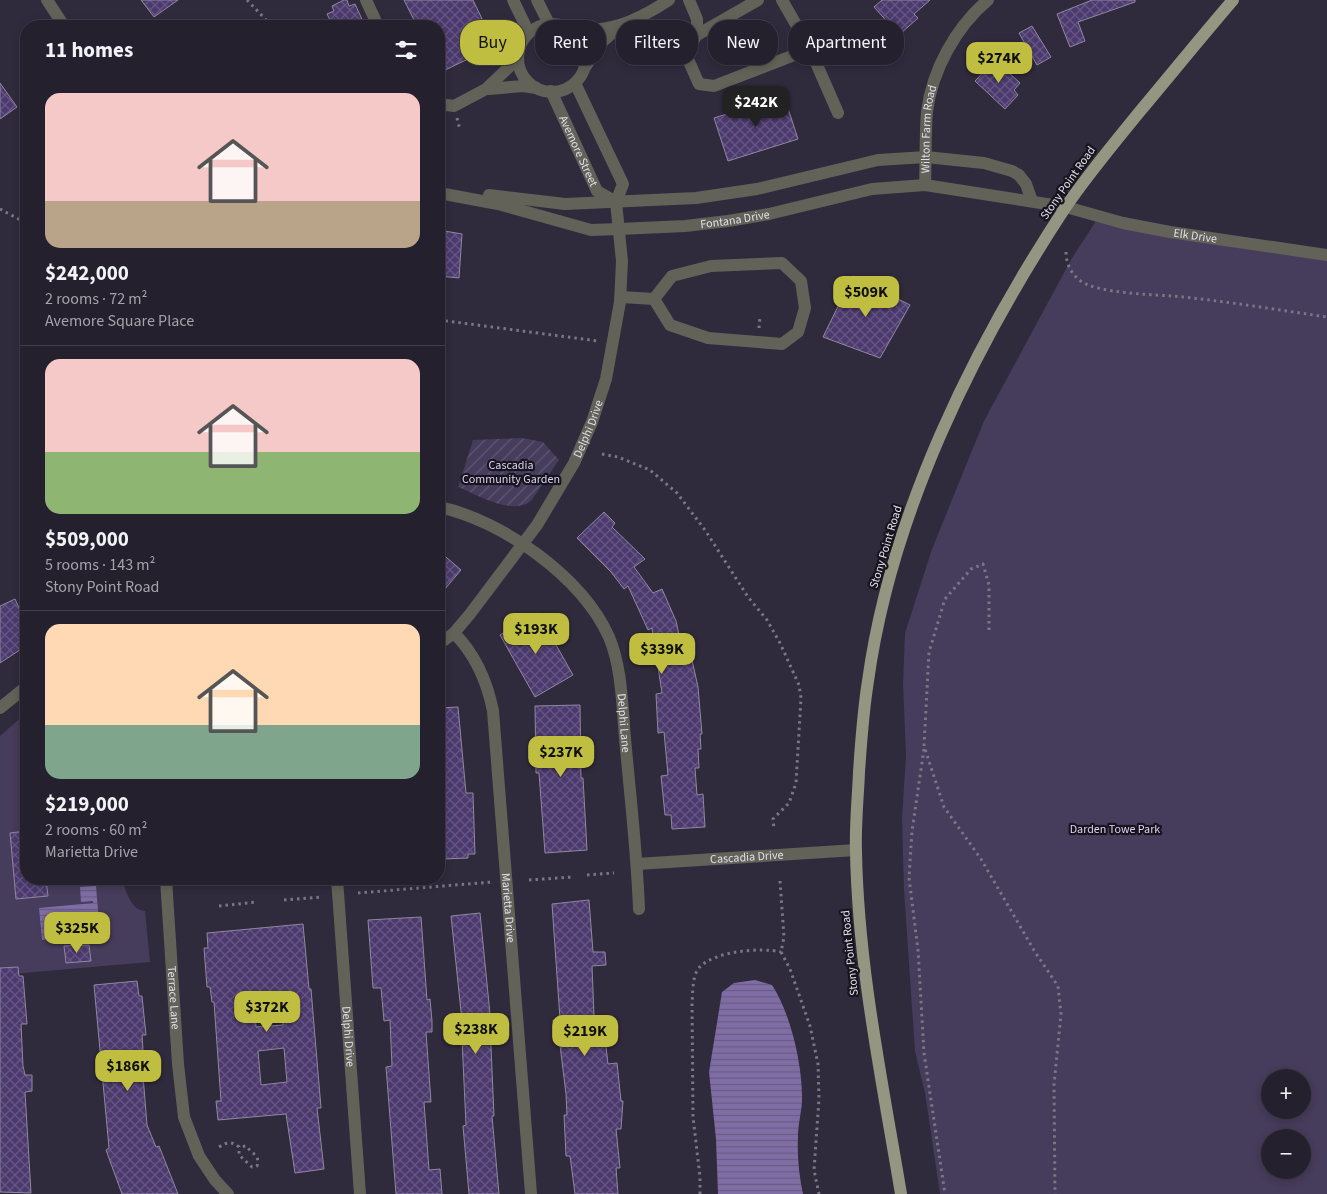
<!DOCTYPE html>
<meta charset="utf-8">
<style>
:root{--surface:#24202e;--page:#302d3a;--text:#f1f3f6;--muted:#a3a3aa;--line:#413e4a;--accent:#c0be40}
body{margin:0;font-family:"Source Sans 3",sans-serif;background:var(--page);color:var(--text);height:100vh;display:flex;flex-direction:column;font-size:19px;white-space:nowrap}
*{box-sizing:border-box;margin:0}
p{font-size:16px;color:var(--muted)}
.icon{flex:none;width:28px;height:28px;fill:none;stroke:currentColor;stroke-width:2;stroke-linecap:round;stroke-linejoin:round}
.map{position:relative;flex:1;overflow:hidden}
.sheet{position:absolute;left:20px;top:20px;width:425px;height:865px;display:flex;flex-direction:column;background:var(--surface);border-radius:20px;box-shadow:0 2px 8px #0003,0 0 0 1px var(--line)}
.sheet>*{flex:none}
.banner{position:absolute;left:460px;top:20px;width:475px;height:45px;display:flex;gap:10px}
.buttons{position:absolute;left:1261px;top:1069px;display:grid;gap:10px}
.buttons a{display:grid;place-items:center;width:50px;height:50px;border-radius:50%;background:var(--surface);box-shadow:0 2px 8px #0003,0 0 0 1px var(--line);font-size:25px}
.price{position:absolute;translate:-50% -42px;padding:0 11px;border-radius:10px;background:var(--accent);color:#111;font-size:16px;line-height:32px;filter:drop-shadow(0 1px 2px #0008)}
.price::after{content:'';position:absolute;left:50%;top:30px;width:15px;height:11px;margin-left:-8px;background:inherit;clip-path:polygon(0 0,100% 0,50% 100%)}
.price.current{background:#222;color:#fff}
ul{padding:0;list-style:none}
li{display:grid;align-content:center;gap:10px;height:265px;padding:0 25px}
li+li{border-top:1px solid var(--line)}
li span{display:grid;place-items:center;height:155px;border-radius:15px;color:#555}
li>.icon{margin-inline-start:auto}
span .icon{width:90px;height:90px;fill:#fffc;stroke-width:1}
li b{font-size:21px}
h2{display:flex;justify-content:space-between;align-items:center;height:60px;padding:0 25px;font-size:21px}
.pill{padding:0 18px;border-radius:20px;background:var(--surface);box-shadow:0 2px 8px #0003,0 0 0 1px var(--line);font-size:18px;line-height:45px}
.pill.current{background:var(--accent);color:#111}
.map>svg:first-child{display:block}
.green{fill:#463c5b;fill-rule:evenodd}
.garden{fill:url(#garden-furrows)}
.water{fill:url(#water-rules)}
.building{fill:url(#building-cross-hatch);stroke:#8f889f;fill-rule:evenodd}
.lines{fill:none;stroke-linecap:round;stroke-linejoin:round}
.path{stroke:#7b7686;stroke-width:3;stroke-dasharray:2.5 4;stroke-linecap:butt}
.minor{stroke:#626258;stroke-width:12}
.major{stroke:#959681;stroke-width:12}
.labels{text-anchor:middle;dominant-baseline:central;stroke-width:4.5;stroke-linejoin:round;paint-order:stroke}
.street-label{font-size:12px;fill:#e1ddea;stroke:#17141d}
.park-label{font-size:12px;fill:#dbd1f3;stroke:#17141d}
</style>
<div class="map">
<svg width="1327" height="1194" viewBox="0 0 1327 1194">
<defs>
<pattern id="garden-furrows" width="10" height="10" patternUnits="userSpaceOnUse" patternTransform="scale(1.25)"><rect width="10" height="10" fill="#463c5b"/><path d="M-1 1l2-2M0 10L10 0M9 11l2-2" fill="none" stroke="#605873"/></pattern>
<pattern id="water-rules" width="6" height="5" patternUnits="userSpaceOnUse" patternTransform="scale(1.25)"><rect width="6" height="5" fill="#806da6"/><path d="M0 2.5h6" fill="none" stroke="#685c80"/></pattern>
<pattern id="building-cross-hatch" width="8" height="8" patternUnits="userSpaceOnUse" patternTransform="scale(1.25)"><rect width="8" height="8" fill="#4c3a6e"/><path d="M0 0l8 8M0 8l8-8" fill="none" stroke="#665683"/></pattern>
</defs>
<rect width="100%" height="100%" fill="#302a3d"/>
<path class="green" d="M1100,215L1327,255V1194H940L925,1093L915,1051L904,890L902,818L906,755L903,684L905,633L932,549L984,421L1072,258ZM1270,1078H1302V1110H1270ZM1270,1138H1302V1170H1270Z
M26,713V879H122C126,890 130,910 145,911L150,962L0,975V736Z"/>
<path class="garden" d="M522,438L543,442L559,460L531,501C511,516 478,495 458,487L473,440Z"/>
<path class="water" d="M96,886L100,935L42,940L39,908L93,903V901L81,902L80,887Z
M755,980L772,985C791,1014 803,1067 802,1102C801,1114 798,1125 798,1137C797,1156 799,1175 803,1194H718L716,1139L709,1072L722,992L734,983Z"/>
<path class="building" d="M141,0H178L154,17Z
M344,0H347L349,6L355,4L365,26H333L327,14L334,11L332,6Z
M404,0H473L495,46L439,73V26H417Z
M882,0H930L914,14L918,18L899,35L874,7Z
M1092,0H1135V2L1078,22L1085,41L1070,47L1057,14Z
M1032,26L1051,57L1037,65L1019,33Z
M995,60L1020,83L1014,90L1018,95L1005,109L975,81Z
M0,83L17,107L0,119Z
M784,96L798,139L728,161L714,118Z
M439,230L462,234L459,278L439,276Z
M853,276L910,305L880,358L823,337Z
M604,512L615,523L612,527L645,559L634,567L653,593L662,589L676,621L681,644L688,642L698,687L702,734H700L701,749H698L699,768H695L697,795L703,794L705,827L672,829L671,815H665L661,776L668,775L664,732L658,733L656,694L662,693L652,628L648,630L628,586L624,589L611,572L577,538Z
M439,551L461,570L439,596Z
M15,599L26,623V646L0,663V606Z
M538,613L573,675L535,697L500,635Z
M580,705L581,778H583L587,850L545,853L539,773H536L535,706Z
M458,707L466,793H473L475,854H468V858L443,859L442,854H439V708Z
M26,831V879H46L48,896L16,899L10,833Z
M589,900L593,952H605L606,965L592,966L594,1016H597L599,1038H605L608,1064L617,1063L621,1101H623L621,1129H616L620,1168H616L618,1194H575L570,1156H566L564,1115H567L566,1094L559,1037L555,1038L553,1020L560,1019L552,904Z
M480,913L491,1024H490L494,1116H492L499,1194H469L463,1126L466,1125L462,1040H464L451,916Z
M421,917L427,1000L430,999L432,1021V1032H426L431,1102H424L429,1170L440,1169L442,1194H396L386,1067L392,1066L390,1020L384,1021L381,988H373L368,920Z
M303,924L309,989H311L321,1108H317L324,1169L295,1173L286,1114L218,1120L216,1101H221L214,1002H212L210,987H207L204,948H208L207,933ZM281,997L283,1025L256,1027L254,999ZM284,1048L287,1082L261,1085L258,1051Z
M89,945L91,961L66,963L64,946Z
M18,967L19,976H23L27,1024H21L23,1066L25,1075H32V1091L25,1092L31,1193L0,1192V968Z
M137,981L139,996H142L146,1035H142L143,1050L141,1051L147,1125L156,1147L159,1146L178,1194H122L106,1150L109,1148L94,985Z"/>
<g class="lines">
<path class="path" d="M247,0L272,26
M457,118L460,130
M0,209L26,223
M1066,252C1066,262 1070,272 1078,279C1096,295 1158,294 1183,297C1231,302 1279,310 1327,317
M439,320L598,341
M759,328L760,316
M602,454L618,457L650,470L677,493L705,530L748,597L767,620L780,643L799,685L801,698L796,783L789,803L773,819L774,829
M989,630V585L983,564L971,569L945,599L929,652L924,746L944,807L981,859L1035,952L1058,986L1061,1014L1054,1085L1055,1194
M924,749L912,831L909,878L918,950L924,1053L945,1194
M587,875L614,873
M529,880L573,877
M780,881L784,937L781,952L790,969L810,1026L818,1064L819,1099L814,1170L819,1194
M358,893L492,882
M284,900L322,897
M219,906L257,902
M219,1147C227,1142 232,1141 239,1147V1155L252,1167L257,1166C261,1156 251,1153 246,1146L239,1147
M700,1194V1177L693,1117L692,1003C693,993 692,978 698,969C712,951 761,947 781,952"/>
<g class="minor">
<path d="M47,0L64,26"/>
<path d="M366,0L378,26"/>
<path d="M513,0L529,33"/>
<path d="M537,0L549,24"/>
<path d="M689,0L697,19V35L688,48L687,57L699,84L714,86L810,49"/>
<path d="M782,0L810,49L838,113"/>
<circle cx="552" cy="58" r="34"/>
<path d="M569,28C607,35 637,21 669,0"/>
<path d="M697,35L758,0"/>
<path d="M586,66L601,43L618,28"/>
<path d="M489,89L523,86L536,88"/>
<path id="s1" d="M551,91L597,191L616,202"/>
<path d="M439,104L454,106L486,89L510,66L519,51"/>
<path id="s2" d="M925,185C926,161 925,136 927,112C932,70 956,27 988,0"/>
<path id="s3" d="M439,193L498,204L591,230L619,229L685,226L728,221L769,214L872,189L925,185L1066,207L1123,223L1170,232L1327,255"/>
<path d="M489,195L565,204L696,198L757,189L878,160L926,157L984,163L1012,171L1019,175L1026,184L1032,201"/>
<path d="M782,263L801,281L805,308L798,332L782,344L708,338L670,325L654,299L672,276L711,266Z"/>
<path d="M621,297L654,299"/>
<path id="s4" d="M439,507C502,520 582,577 609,637C622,668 622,705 625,738C630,795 637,852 639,909"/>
<path id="s5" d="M454,633C476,655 487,681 493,711L531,1194"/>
<path id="s6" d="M439,644L454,633L470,614L537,525L574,463L592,422L606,379L620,302L622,261L616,202L623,184L575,83"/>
<path d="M0,708L26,687"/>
<path id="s7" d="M637,864L856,850"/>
<path id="s8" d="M166,879L178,1064L184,1117L199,1156L215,1180L228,1194"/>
<path id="s9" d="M337,879L360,1194"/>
</g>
<path class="major" d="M901,1194C882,1080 858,966 856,851C855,825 858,798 859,772C861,742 863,712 868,681C891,514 973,348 1065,208C1088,174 1115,142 1141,110C1172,73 1202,36 1233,0"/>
</g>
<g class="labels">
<g class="street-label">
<text stroke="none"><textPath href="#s2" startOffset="56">Wilton Farm Road</textPath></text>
<text stroke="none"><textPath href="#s1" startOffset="66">Avemore Street</textPath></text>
<text transform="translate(1068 183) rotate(-55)">Stony Point Road</text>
<text stroke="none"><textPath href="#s3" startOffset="301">Fontana Drive</textPath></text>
<text stroke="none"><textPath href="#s3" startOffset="770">Elk Drive</textPath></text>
<text stroke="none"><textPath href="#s6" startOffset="264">Delphi Drive</textPath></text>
<text transform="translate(886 547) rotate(-73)">Stony Point Road</text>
<text stroke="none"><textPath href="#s4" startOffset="308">Delphi Lane</textPath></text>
<text stroke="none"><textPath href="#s7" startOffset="110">Cascadia Drive</textPath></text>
<text stroke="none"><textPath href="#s5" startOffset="286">Marietta Drive</textPath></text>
<text transform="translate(850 953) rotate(-96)">Stony Point Road</text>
<text stroke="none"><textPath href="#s8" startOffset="119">Terrace Lane</textPath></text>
<text stroke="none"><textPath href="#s9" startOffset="158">Delphi Drive</textPath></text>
</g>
<g class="park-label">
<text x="511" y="465">Cascadia<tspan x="511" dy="14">Community Garden</tspan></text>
<text x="1115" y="829">Darden Towe Park</text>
</g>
</g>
</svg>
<div class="buttons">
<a>+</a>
<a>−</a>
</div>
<b class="price" style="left:999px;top:84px">$274K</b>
<b class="price current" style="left:756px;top:128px">$242K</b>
<b class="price" style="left:866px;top:318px">$509K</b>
<b class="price" style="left:536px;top:655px">$193K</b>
<b class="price" style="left:662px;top:675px">$339K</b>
<b class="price" style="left:561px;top:778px">$237K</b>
<b class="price" style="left:77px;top:954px">$325K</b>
<b class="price" style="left:267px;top:1033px">$372K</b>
<b class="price" style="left:476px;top:1055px">$238K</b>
<b class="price" style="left:585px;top:1057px">$219K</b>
<b class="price" style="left:128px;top:1092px">$186K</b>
<div class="banner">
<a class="pill current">Buy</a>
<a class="pill">Rent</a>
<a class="pill">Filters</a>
<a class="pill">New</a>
<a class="pill">Apartment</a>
</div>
<section class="sheet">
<h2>11 homes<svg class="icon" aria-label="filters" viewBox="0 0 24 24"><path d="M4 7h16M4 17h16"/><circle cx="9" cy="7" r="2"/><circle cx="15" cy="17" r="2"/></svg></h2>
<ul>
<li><span style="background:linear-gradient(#f6c9c9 70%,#b9a48a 0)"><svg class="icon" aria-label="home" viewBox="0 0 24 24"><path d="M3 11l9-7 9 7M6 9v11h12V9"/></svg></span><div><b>$242,000</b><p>2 rooms · 72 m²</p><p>Avemore Square Place</p></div></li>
<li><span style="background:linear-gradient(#f6c9c9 60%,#8fb573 0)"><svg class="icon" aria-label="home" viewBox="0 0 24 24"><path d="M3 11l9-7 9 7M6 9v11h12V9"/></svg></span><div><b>$509,000</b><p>5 rooms · 143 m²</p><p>Stony Point Road</p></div></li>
<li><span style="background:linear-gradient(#ffd9b3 65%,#7fa58c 0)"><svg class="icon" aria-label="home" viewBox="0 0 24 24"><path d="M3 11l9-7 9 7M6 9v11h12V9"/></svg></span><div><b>$219,000</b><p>2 rooms · 60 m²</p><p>Marietta Drive</p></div></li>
</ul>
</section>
</div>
